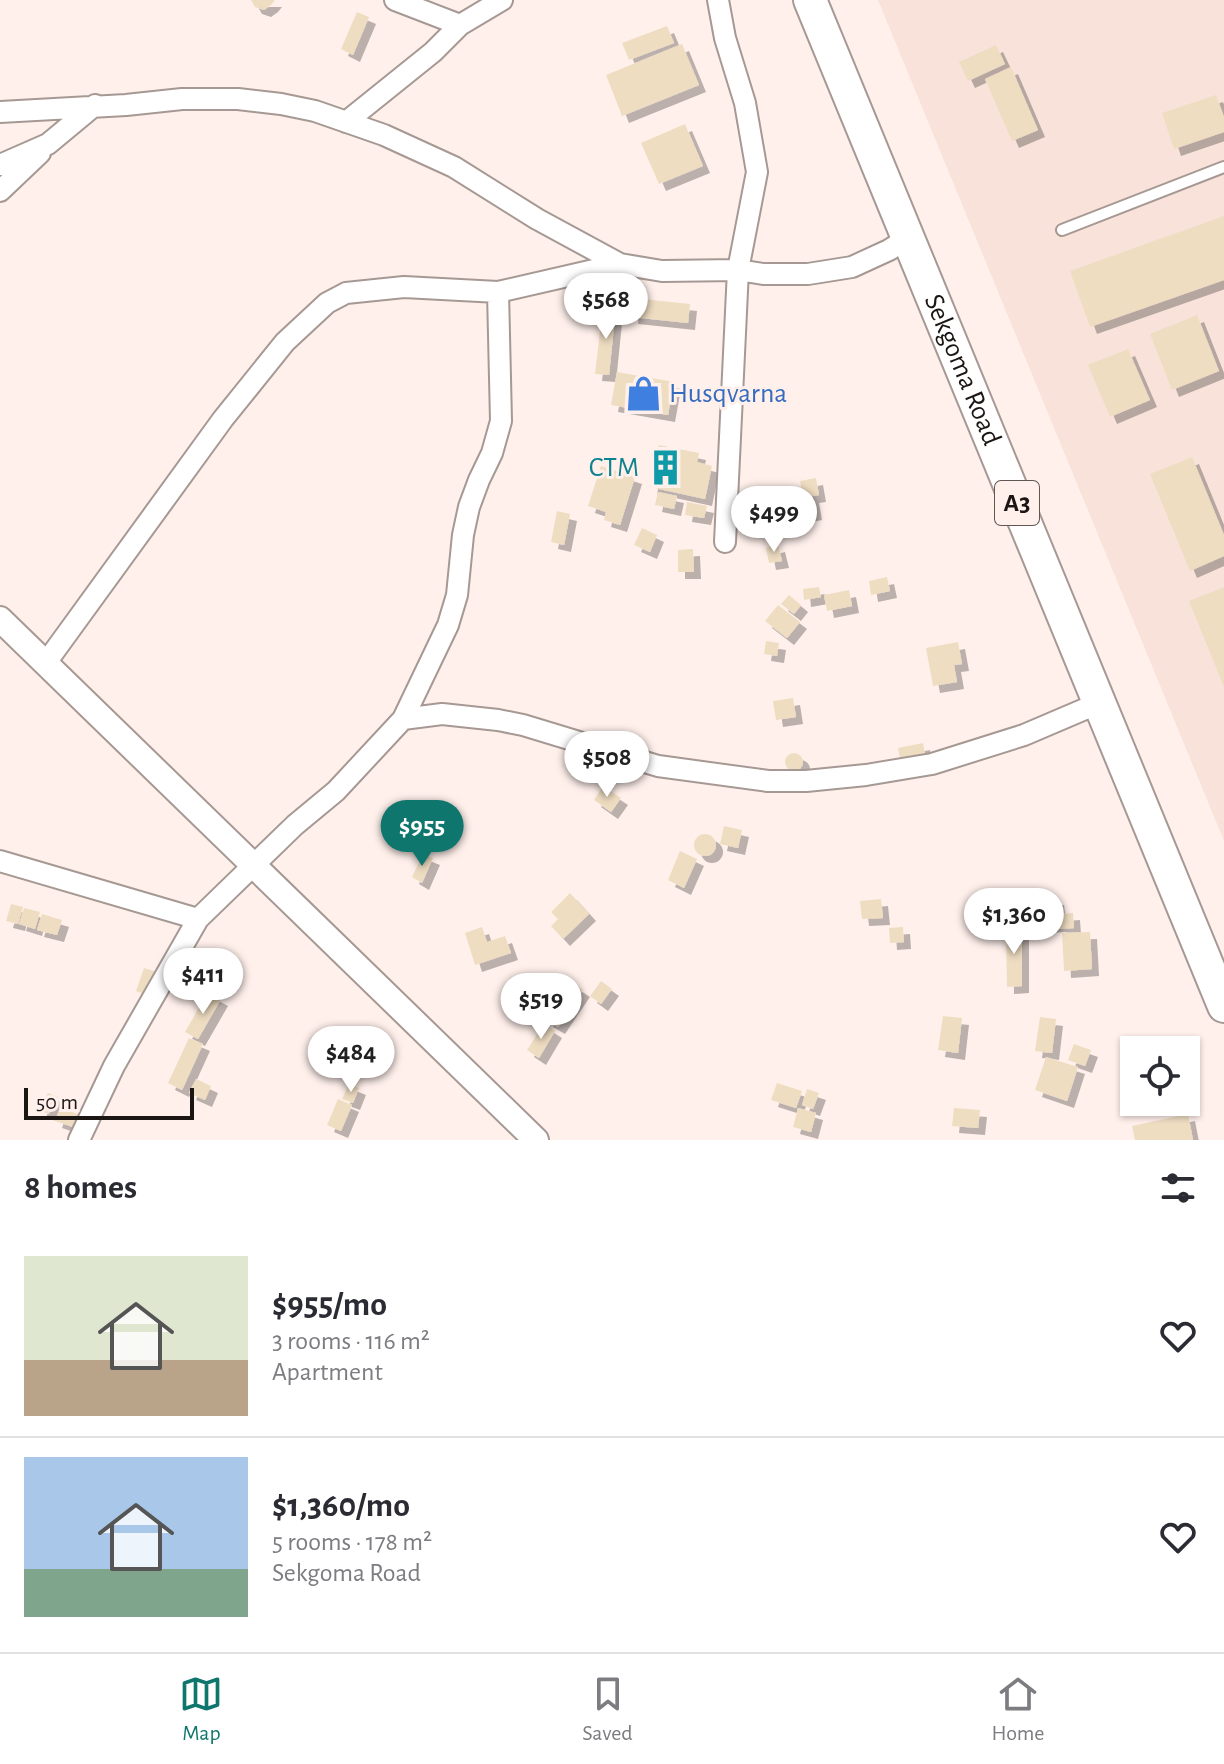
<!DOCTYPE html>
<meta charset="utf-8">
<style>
:root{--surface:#fff;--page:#f7f7f7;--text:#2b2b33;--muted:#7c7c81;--line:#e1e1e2;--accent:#0f766e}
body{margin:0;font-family:"Alegreya Sans",sans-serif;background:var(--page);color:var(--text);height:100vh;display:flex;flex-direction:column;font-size:30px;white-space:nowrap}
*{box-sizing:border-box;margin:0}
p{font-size:26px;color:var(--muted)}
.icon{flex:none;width:44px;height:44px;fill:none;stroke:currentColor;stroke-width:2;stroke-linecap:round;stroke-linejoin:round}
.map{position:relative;height:1140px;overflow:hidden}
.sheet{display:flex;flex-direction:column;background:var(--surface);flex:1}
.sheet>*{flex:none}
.fabs{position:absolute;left:1120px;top:1036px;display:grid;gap:16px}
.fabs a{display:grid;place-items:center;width:80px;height:80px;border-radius:0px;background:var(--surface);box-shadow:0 2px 6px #0004;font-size:40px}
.scale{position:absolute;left:24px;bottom:20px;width:170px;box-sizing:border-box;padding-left:8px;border:4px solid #1b1614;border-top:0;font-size:22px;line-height:28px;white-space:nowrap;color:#1b1614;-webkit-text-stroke:6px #fff0eb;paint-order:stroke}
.price{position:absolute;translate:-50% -68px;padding:0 18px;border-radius:28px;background:#fff;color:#222;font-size:26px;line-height:52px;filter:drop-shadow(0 2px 4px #0008)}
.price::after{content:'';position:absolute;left:50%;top:48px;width:24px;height:18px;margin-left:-12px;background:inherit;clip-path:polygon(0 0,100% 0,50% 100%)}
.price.current{background:var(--accent);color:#fff}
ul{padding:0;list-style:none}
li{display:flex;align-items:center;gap:24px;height:200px;padding:0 24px}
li+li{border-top:2px solid var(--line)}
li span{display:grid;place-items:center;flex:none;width:224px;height:160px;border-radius:0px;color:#555}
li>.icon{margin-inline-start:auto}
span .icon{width:96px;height:96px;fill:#fffc;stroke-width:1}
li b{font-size:34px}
h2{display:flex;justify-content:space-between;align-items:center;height:96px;padding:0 24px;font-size:34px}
.tab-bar{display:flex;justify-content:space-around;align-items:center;height:112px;border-top:2px solid var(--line);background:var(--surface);font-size:22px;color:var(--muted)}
.tab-bar a{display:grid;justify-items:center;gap:4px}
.tab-bar .current{color:var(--accent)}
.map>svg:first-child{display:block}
.built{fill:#f8e2da}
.building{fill:#efddc2;filter:url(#shadow)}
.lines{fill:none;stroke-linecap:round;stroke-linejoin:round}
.service-casing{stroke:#a69893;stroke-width:14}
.minor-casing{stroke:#a69893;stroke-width:24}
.tertiary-casing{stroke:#a69893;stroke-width:28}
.trunk-casing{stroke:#a69893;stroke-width:36}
.service{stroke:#fff;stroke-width:10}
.minor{stroke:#fff;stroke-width:20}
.tertiary{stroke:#fff;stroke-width:24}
.trunk{stroke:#fff;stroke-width:32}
.labels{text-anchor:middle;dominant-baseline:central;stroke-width:6;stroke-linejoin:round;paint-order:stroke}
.shield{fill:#fff0eb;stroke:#5f5754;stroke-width:2}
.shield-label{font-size:26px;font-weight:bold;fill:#1b1614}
.street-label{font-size:28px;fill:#1b1614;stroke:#fff0eb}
.shop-label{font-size:28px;fill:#366cbe;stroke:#fff0eb;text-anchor:start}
.culture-label{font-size:28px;fill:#0d838f;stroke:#fff0eb;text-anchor:end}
</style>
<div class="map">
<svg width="1224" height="1140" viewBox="0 0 1224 1140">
<defs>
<filter id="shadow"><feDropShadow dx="7" dy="7" stdDeviation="0" flood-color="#0004"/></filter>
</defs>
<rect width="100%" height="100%" fill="#fff0eb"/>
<path class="built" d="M878,0H1224V841Z"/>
<path class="building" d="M251,0H275L271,5L264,10L255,7Z
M357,12L369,17L353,55L341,49Z
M667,26L674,43L629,60L622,43Z
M682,44L699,85L622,116L606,75Z
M996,45L1005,64L968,81L959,62Z
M1011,67L1038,130L1012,141L985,79Z
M1216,95L1224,117V132L1174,149L1162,113Z
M685,124L703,166L659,184L641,143Z
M1224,216V280L1090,327L1070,271Z
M633,298L690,304L688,323L631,317Z
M603,306L616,307L609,375L595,374Z
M1197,315L1219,371L1172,390L1150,334Z
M1128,349L1150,400L1110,417L1088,365Z
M617,372L674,382L668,415L611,405Z
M659,445L699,453L697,462L712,466L705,499L650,487Z
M1192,457L1224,535V556L1190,571L1150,474Z
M601,466L635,477L620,525L604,520L606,512L588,506Z
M816,478L819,495L812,496L815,513L801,516L797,499L803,498L800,481Z
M658,492L677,496L674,509L655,505Z
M687,502L707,506L704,518L685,515Z
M557,511L570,514L564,545L551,542Z
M642,528L657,535L650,552L634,545Z
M778,545L782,561L769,563L766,548Z
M693,549L694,572H678V550Z
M887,577L890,591L871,595L869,581Z
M819,587L821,597L804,600L803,589Z
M1224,587V687L1189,601Z
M849,590L852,606L827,611L824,595Z
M789,595L801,605L794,614L781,604Z
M778,605L800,622L787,638L765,621Z
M766,641L779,643L777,656L764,654Z
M958,642L962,664L954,665L957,682L933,686L926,648Z
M793,698L796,717L776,720L773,701Z
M923,743L926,759L901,764L898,748Z
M785 762a9 9 0 1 1 18 0a9 9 0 1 1-18 0Z
M603,786L621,798L611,812L594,800Z
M724,826L742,830L738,848L720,844Z
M694 845a11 11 0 1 1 22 0a11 11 0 1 1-22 0Z
M680,851L697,859L684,888L668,880Z
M423,854L433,858L422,883L412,877Z
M570,893L589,914L563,939L551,926L558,919L551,912Z
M1057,898L1059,914L1073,913L1074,928L1060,929L1059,925L1044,926L1041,899Z
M881,899L883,918L862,919L860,901Z
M11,904L23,907L18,924L6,921Z
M24,908L40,912L35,929L19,924Z
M42,914L62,920L57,935L37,930Z
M1006,926H1022V986L1007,987Z
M482,927L487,942L505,936L511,953L475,965L465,933Z
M903,927L904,942L890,943L889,928Z
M1090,932L1092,969L1064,971L1062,933Z
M144,968L157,972L149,996L136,991Z
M601,981L612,989L601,1004L590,996Z
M571,982L583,990L558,1027L546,1020Z
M208,992L221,999L198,1039L185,1032Z
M943,1016L962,1018L958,1053L938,1050Z
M1040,1017L1056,1019L1052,1053L1035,1051Z
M544,1024L555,1031L539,1058L527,1050Z
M189,1038L203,1044L182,1090L168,1083Z
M1074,1044L1091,1050L1085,1066L1068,1060Z
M1046,1057L1078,1067L1067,1101L1035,1090Z
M196,1079L211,1086L205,1100L189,1093Z
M777,1083L802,1091L796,1108L771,1100Z
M349,1084L359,1088L353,1103L342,1099Z
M807,1089L819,1093L813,1109L802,1105Z
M48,1093L58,1097L49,1114L39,1110Z
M338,1099L352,1105L341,1131L327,1125Z
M60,1108L78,1114L73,1127L55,1121Z
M798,1108L816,1113L811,1132L793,1127Z
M954,1108L980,1110L978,1128L952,1126Z
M1188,1114L1193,1140H1135L1132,1126Z"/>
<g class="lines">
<defs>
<path id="service" d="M1062,230L1224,167"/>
<path id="minor" d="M395,0L460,25
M718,0L725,38L745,103L757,172L738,270L725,542
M0,112L126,105L182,99H238L281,104L315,111L384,135L454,167L537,219L620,264
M346,122L433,52L460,25L502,0
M0,165L48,144L95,105
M0,191L40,153
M45,664L223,419L285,342L327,303L346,293L404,287L498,292L620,264L662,271L738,270L763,274H808L852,267L889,250L908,238
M403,719L442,714L498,720L523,725L658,766L768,781H806L866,775L932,764L1024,735L1099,703
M0,861L198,919
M79,1140L114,1066L198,919L295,825L336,791L403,719L448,625L457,595L463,535L469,507L479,480L492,453L501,421L498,292"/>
<path id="tertiary" d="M0,619L536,1140"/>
<g id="trunk">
<path id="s1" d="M810,0L1224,1006"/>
</g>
</defs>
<use href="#service" class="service-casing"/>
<use href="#minor" class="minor-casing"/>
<use href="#tertiary" class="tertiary-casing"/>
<use href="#trunk" class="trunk-casing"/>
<use href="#service" class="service"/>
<use href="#minor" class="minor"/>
<use href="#tertiary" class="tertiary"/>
<use href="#trunk" class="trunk"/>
</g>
<defs>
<symbol id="shop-bare" viewBox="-9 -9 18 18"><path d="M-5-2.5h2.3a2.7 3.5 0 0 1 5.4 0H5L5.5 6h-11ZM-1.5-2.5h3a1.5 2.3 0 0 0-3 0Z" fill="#3f7fe0" stroke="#fff0eb" stroke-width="2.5" paint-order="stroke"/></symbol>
<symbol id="building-bare" viewBox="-9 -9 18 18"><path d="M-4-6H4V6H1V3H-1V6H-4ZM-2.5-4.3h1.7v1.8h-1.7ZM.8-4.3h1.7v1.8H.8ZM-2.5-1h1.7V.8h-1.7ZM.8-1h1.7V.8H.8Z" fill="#0f9aa8" stroke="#fff0eb" stroke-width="2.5" paint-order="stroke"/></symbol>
</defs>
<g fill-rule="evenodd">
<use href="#shop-bare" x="618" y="368" width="51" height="51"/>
<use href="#building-bare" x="640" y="442" width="51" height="51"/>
</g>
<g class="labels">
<rect class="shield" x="995" y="481" width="44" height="44" rx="6"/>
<g class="shield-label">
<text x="1017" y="503">A3</text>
</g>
<g class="street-label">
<text stroke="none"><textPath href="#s1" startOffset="400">Sekgoma Road</textPath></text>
</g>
<g class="shop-label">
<text x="669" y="394">Husqvarna</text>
</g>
<g class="culture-label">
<text x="639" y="468">CTM</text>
</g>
</g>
</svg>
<div class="fabs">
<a><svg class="icon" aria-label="locate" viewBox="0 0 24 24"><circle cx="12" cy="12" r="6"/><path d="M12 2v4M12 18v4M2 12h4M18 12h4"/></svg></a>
</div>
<div class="scale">50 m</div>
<b class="price" style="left:606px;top:341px">$568</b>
<b class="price" style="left:774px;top:554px">$499</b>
<b class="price" style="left:607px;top:799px">$508</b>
<b class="price current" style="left:422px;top:868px">$955</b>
<b class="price" style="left:1014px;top:956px">$1,360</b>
<b class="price" style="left:203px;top:1016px">$411</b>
<b class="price" style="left:541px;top:1041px">$519</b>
<b class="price" style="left:351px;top:1094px">$484</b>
</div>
<section class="sheet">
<h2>8 homes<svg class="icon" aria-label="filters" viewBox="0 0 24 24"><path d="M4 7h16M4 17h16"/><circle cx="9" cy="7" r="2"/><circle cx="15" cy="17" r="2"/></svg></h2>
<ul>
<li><span style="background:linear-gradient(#dfe7d0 65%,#b9a48a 0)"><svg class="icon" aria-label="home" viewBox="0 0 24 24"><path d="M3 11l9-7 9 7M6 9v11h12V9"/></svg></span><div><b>$955/mo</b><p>3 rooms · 116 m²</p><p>Apartment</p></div><svg class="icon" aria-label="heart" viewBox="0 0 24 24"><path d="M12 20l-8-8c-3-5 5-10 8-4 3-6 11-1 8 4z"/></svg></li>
<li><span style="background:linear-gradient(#a9c7e8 70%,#7fa58c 0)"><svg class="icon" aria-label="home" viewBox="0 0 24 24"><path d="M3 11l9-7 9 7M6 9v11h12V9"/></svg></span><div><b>$1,360/mo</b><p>5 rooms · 178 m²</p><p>Sekgoma Road</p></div><svg class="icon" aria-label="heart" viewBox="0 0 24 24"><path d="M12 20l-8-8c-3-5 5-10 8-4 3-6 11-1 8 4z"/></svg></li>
</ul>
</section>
<nav class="tab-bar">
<a class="current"><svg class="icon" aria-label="map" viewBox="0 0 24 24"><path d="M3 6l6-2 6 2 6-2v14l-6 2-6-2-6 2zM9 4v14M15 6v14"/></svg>Map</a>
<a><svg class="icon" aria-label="saved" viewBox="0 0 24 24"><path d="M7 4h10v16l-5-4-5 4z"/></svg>Saved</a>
<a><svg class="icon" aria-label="home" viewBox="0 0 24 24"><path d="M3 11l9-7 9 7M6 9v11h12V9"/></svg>Home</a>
</nav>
